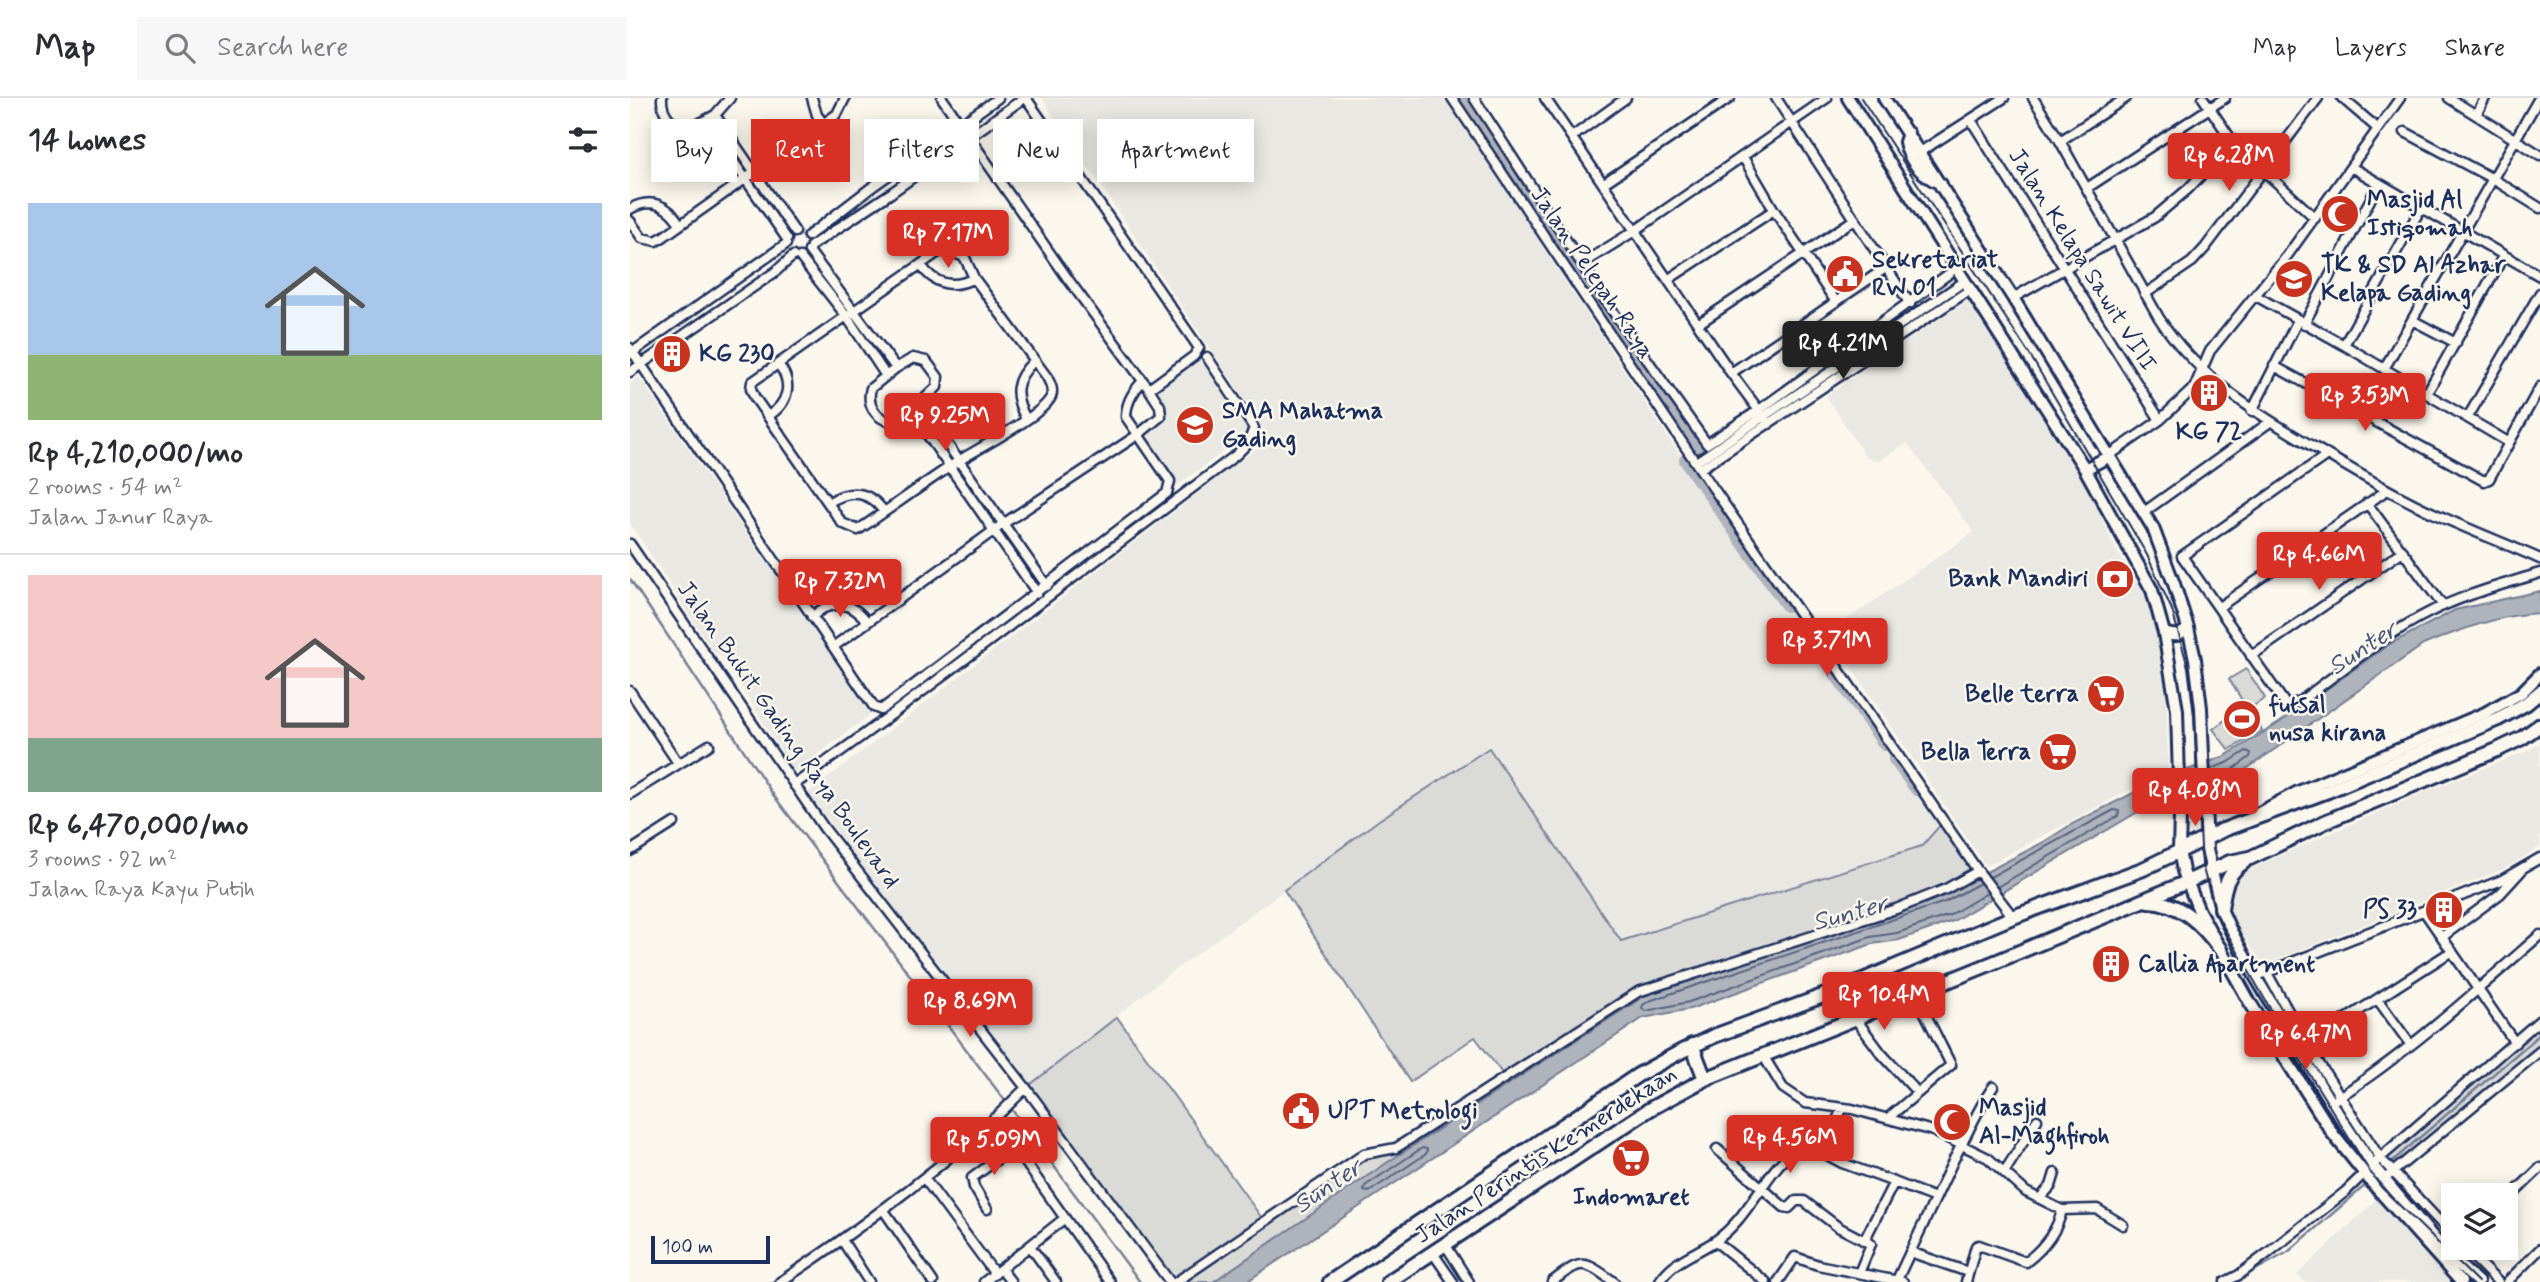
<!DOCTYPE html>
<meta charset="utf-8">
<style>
:root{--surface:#fff;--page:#f7f7f7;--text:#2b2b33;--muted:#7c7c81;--line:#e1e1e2;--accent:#d93025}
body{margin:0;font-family:Mynerve,sans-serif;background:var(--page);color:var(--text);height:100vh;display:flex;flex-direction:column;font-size:26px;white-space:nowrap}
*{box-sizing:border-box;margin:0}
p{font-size:23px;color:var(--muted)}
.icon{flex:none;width:38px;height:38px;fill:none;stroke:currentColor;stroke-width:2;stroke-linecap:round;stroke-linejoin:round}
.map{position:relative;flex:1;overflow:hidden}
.details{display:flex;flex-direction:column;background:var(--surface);width:630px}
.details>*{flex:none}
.guide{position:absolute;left:21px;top:21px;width:665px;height:63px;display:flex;gap:14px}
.tools{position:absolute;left:1811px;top:1085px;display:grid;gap:14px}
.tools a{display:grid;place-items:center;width:77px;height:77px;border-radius:0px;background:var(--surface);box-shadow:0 4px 18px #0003;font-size:35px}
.scale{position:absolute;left:21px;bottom:18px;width:119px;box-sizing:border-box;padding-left:7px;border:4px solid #1b2f5e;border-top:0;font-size:19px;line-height:24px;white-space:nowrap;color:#1b2f5e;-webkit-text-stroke:5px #fbf7ec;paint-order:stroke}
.price{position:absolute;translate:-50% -60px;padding:0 16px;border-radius:7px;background:var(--accent);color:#fff;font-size:23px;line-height:46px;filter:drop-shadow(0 2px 4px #0008)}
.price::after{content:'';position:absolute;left:50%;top:42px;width:21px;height:16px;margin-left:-10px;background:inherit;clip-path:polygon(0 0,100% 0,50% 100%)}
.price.active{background:#222;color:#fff}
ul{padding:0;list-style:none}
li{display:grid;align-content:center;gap:14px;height:371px;padding:0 28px}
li+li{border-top:2px solid var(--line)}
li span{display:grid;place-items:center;height:217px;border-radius:0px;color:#555}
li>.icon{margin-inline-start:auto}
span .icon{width:126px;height:126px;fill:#fffc;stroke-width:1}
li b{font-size:30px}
h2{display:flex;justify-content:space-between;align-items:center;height:84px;padding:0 28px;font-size:30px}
.chip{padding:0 24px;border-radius:0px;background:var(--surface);box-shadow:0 4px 18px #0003;font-size:24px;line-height:63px}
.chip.active{background:var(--accent);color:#fff}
header{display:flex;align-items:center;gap:42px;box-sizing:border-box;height:98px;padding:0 35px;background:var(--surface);border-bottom:2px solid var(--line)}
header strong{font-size:33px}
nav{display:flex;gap:38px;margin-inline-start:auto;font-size:24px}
.search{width:490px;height:63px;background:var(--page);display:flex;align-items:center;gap:18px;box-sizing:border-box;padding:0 24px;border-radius:0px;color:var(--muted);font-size:26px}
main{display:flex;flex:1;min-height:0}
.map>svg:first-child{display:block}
.built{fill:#eae8e2}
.green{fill:#dadad7;stroke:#7a849a;stroke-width:2}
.water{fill:#afb3bb;stroke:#747e96;stroke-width:2}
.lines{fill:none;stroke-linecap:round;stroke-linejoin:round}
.shore{stroke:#566483;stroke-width:2}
.stream{stroke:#747e96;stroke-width:2.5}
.river{stroke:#afb3bb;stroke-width:14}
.minor-casing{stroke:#1b2f5e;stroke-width:13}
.major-casing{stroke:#1b2f5e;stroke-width:16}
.highway-casing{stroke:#1b2f5e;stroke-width:18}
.minor{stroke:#fbf7ec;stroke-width:8}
.major{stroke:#fbf7ec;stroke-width:10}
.highway{stroke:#fbf7ec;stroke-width:12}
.tram{stroke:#1b2f5e;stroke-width:2}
.labels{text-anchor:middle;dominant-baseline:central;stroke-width:5;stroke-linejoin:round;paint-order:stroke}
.poi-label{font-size:24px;font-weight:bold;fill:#1b2f5e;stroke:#fbf7ec;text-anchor:start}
.street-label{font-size:24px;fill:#1b2f5e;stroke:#fbf7ec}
.water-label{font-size:26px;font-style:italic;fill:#47577a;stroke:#fbf7ec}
</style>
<header>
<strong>Map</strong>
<div class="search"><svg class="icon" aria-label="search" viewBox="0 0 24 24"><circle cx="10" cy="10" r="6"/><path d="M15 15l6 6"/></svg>Search here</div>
<nav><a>Map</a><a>Layers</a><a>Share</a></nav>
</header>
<main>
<section class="details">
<h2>14 homes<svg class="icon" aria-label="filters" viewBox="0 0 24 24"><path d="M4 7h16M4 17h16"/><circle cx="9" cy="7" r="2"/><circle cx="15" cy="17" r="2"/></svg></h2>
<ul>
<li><span style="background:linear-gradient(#a9c7e8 70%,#8fb573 0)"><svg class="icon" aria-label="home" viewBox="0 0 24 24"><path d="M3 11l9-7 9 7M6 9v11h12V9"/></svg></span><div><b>Rp 4,210,000/mo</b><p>2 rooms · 54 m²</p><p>Jalan Janur Raya</p></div></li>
<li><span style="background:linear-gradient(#f6c9c9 75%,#7fa58c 0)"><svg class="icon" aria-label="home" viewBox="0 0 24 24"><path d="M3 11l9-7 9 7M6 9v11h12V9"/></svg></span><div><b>Rp 6,470,000/mo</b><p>3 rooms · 92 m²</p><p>Jalan Raya Kayu Putih</p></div></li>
</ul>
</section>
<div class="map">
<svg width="1910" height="1184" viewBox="0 0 1910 1184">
<rect width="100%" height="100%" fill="#fbf7ec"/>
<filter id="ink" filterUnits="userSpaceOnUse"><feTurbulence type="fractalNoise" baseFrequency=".0143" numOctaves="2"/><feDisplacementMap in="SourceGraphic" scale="14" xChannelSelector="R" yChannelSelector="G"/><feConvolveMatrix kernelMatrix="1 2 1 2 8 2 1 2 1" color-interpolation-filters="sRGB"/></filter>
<g filter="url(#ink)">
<path class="built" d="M412,0H815L1068,385L1155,503L1311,726L1292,748L991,844L859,650L749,722L654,792L539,876L396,990L178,695L640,340Z
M1339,201L1446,364L1487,454L1518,500L1536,572L1538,671L1356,768L1198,535L1344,434L1277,345L1248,363L1236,359L1196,298Z
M569,259L615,323L618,332L612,340L545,389L508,331L528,316L523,290Z
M9,279L241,616L164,674L94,561L83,553L0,425V286Z
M1910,645V749L1874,771L1633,867L1604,823L1596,794L1610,775L1795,694L1895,654Z
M1747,1101L1827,1184H1675L1667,1177Z"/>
<path class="green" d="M1616,571L1635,600L1621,610L1632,633L1599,652L1583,631L1615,607L1599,581Z
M859,650L991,843L1292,748L1311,726L1345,774L1236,822L1016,897L745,1073L583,1184H540L396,990L487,919L634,1123L734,1056L759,1052L874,978L845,939L780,984L654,792L749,722Z
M1910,922V934L1907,937L1910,936V953L1762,1075L1750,1060Z"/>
<path class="water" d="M1910,493V515C1871,516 1829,532 1793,547L1588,691L1535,698L1323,823L1269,842L1242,846L1060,911L1013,920L616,1184H583L755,1066L1016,897L1312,797L1412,745L1442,726L1523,685L1595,658L1649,625L1758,547L1825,512Z"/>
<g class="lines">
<path class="shore" d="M1581,671L1599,664L1616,653L1621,655L1620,659L1586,684L1581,685
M1360,779L1484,712L1489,713L1488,718L1367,789
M1350,785L1315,804L1019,903L1013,907L1012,910L1016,913L1059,904L1240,839L1267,835L1320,817L1357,795
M792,1050L797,1051L796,1056L739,1094L734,1093L735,1088Z"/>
<path class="stream" d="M0,481L144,698L376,1004
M380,1009L510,1184
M1751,1073L1910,936
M1613,1179L1658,1154L1738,1085"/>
<path class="river" d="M829,0L1067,355
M1056,362L1070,383
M1074,388L1157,507
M1174,530L1255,646
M1265,661L1287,691"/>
<defs>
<path id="minor" d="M32,0C31,15 43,30 59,31L85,17L100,0
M182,0L187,17L193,25
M396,0L569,250L564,258L519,291
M822,0L1070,371L1348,773L1383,819
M844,0L977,205L1077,346L1129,312L1320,175
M915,0L1101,275L1139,326
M1146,0L1280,206
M1403,0L1430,43L1529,220C1568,280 1628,317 1689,352C1726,374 1762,396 1801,414C1837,431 1874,445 1910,461
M1573,0L1603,44L1685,120
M1712,0L1747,30
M1819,0L1910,57
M85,17L165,134
M1846,17L1855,0
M1341,22L1530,322
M76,24L157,141
M1775,34L1863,81L1910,110
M942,39L996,0
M1430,43L1496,0
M1290,54L1374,0
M1113,59L1144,112L1206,204
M1721,69L1910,178
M974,85L1100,0
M1457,90L1595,0
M0,111C21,99 38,107 50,126
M0,123L12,140L26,143L33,139L207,16L215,0
M178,138L242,89L368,0
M181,148L261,95L394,0
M318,151L335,160L344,180L417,279C420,285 424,292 421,299C412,318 347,351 327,364C293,386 261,410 228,432L212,425L125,300L121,291L122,284L307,155Z
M179,153L266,270
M170,159L217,219L256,278
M953,165L1006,132L1197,0
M291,167C304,187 324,191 344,180
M1039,181L1144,112
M1515,196L1562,164L1575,150L1688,0
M1626,198L1714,247L1878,344
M1383,200L1525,119L1558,91L1603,44
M1782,222L1826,245
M1068,226L1225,121
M1674,226L1748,87
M1714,247L1791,110
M0,250L244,609L251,612L537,395L540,383L496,319C496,304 503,293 513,283
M0,256L156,146
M283,260L296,263L308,279L307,289L289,306L262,324C246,321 236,307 241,290L266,270Z
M1644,268L1854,383L1859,381L1910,289
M1754,271L1909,0
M0,274L145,174L163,158
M1101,275L1257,169
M1797,295L1874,157
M289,306L417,488
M281,313L407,495
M1622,313L1668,222
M138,318C158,306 164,285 148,266
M1838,319L1910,195
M396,321C383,297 384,282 404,263
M1480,357L1530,322L1564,290L1580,253L1657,158L1770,0
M1697,357L1552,458L1656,607L1669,604C1711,574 1752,538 1798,515C1833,497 1872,487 1910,475
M1066,364L1335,183
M1070,371L1341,191
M198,405C219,391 239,392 254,414
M1737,405L1813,508
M1514,414L1640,324
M0,446L194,730L396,990L540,1184
M1589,509L1757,392
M182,519C200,501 223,503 237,524
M203,549L373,426L509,336L531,318L530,308L519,291L438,181L312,0
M1621,558L1773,453
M0,593L48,665
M164,687L265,614L606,357L618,345L624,330L577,259
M0,696L79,647
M0,753L44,725
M1794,813L1885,945
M1812,839L1870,796L1891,773
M1618,864L1637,875L1677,947L1750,1060L1824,1139
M1632,876L1872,782L1910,760
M1748,902L1780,946
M1225,920L1251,955L1287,994
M1674,948L1822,853
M1134,959L1153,990L1175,1005L1222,1011L1303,1033L1358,1060L1396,1094L1432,1112L1467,1111L1493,1127
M1706,1001C1779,954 1845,894 1910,837
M364,1020L480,1184
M1258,1020L1321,967L1285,895
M1087,1051L1154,1109L1159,1110L1166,1103H1174L1208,1129L1241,1146L1229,1175
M1188,1052L1212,1065L1264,1084L1234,1143
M1375,1073L1407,1022
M1758,1078L1910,953
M294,1080L365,1176
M1264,1084L1305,1100
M1410,1100L1421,1088L1425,1075
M1876,1103L1910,1070
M253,1111L303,1184
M357,1111L344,1089L342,1080L384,1049
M212,1142L239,1184
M1085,1143L1136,1184
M815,1146L839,1184
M400,1148L426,1184
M1834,1150L1868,1184
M1280,1154L1338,1174
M803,1155L823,1184
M371,1171L381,1184
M150,1184C221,1137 289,1086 353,1031C368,1018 382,1003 396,990
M354,1184L435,1120
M546,1184L734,1056L766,1050L1008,894L1266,811L1316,791L1348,773
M922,1184C953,1160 953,1162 984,1184
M1029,1184C1043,1162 1064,1157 1085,1143C1119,1120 1133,1077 1164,1052C1174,1044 1184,1053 1195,1049L1212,1011
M1148,1184L1165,1159L1188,1167L1273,1184
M1266,1184L1324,1061C1337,1037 1347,1012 1363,989
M1336,1184L1346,1148L1349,1147L1396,1164C1414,1150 1427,1134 1432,1112
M1595,1184L1609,1177L1638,1155L1715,1094L1750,1060L1910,922
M1877,1184L1910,1151"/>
<path id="major" d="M1218,0L1455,371L1522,492L1534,535L1547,612L1550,717L1549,753L1553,773L1569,813L1619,903L1703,1036L1743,1086L1831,1184
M1254,0L1383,200L1523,430L1544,486L1558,530L1565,561L1571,610L1577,752L1591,811L1599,829L1625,878L1700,1004L1742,1067L1819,1158L1848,1184
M1278,35L1275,44C1279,64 1293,78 1311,86
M1455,371L1476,360
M1534,535C1545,539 1551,538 1558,530
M1629,715L1668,694L1855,615L1891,595L1910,576"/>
<path id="highway" d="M1518,803C1550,804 1572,826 1590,851
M1591,811C1594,790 1596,776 1614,764
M1062,947L1075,981
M700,1184L1008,977L1052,953L1084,938L1209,892L1383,819L1513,771L1593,732L1698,693L1868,621L1897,605L1910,594
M758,1184L1020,1011L1075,981L1370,862L1557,784L1600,764L1620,760L1697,723L1867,652L1892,640L1910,627"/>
</defs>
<use href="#minor" class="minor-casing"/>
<use href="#major" class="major-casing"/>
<use href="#highway" class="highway-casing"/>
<use href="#minor" class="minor"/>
<use href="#major" class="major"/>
<use href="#highway" class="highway"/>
<path class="tram" d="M1231,0L1400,257L1517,457L1542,512L1558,569L1564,618L1572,767L1585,814L1653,933L1740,1074L1751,1089L1848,1184"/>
</g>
</g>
<defs>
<symbol id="mosque-disc" viewBox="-11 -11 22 22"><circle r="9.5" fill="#c8321e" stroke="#fbf7ec"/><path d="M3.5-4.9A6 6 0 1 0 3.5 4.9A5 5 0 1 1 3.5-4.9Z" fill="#fff"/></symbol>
<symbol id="civic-disc" viewBox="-11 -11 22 22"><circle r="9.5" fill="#c8321e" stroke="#fbf7ec"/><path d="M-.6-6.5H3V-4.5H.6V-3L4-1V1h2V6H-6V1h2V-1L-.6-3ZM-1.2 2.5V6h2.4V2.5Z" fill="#fff"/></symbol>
<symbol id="school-disc" viewBox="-11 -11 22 22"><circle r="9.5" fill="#c8321e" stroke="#fbf7ec"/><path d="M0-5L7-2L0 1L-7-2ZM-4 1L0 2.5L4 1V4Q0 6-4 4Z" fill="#fff"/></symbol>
<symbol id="building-disc" viewBox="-11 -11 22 22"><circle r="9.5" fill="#c8321e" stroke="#fbf7ec"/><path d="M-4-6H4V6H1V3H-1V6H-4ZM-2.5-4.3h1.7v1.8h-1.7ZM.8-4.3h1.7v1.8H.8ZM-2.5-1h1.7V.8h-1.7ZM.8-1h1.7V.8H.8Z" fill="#fff"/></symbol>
<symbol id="bank-disc" viewBox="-11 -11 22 22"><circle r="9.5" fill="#c8321e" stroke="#fbf7ec"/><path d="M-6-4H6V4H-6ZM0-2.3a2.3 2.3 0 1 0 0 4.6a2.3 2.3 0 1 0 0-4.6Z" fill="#fff"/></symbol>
<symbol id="supermarket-disc" viewBox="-11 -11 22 22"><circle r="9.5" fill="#c8321e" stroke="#fbf7ec"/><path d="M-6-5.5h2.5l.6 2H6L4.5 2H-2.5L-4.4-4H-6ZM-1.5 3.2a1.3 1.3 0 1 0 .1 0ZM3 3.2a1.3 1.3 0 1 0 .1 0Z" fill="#fff"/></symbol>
<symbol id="stadium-disc" viewBox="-11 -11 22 22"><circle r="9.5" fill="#c8321e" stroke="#fbf7ec"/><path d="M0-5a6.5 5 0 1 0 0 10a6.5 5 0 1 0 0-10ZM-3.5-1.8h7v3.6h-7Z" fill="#fff"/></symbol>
</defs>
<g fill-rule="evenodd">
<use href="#mosque-disc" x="1688" y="94" width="44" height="44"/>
<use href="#civic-disc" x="1193" y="154" width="44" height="44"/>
<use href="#school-disc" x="1642" y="159" width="44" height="44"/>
<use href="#building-disc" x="20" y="234" width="44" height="44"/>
<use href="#building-disc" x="1557" y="273" width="44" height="44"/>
<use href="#school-disc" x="543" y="305" width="44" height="44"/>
<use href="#bank-disc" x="1463" y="459" width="44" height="44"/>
<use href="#supermarket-disc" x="1454" y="574" width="44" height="44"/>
<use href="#stadium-disc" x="1590" y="599" width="44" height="44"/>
<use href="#supermarket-disc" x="1406" y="632" width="44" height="44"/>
<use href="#building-disc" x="1792" y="790" width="44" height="44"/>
<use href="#building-disc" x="1459" y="844" width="44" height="44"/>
<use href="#civic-disc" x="649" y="991" width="44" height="44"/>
<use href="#mosque-disc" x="1300" y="1002" width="44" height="44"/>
<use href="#supermarket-disc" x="979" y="1038" width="44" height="44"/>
</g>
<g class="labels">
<g class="poi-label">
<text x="1737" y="102">Masjid Al<tspan x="1737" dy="28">Istiqomah</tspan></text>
<text x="1242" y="162">Sekretariat<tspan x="1242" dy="28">RW 01</tspan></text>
<text x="1691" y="167">TK &amp; SD Al Azhar<tspan x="1691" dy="28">Kelapa Gading</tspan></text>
<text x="69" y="256">KG 230</text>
<text x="592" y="313">SMA Mahatma<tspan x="592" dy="28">Gading</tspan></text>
<text x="1579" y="334" text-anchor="middle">KG 72</text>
<text x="1458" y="481" text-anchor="end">Bank Mandiri</text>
<text x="1449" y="596" text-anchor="end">Belle terra</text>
<text x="1639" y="607">futsal<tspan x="1639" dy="28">nusa kirana</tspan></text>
<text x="1401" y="654" text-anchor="end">Bella Terra</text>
<text x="1787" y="812" text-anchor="end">PS 33</text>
<text x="1508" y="866">Callia Apartment</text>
<text x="1349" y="1010">Masjid<tspan x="1349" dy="28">Al-Maghfiroh</tspan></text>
<text x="698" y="1013">UPT Metrologi</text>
<text x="1001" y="1099" text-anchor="middle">Indomaret</text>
</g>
<g class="street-label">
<text transform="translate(1452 162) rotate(58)">Jalan Kelapa Sawit VIII</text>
<text transform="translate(962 175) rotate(56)">Jalan Pelepah Raya</text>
<text transform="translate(158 637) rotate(55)">Jalan Bukit Gading Raya Boulevard</text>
<text transform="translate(916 1057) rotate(-33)">Jalan Perintis Kemerdekaan</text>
</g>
<g class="water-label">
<text transform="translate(1733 551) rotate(-33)">Sunter</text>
<text transform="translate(1220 816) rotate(-15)">Sunter</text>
<text transform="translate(698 1089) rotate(-34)">Sunter</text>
</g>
</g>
</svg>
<div class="tools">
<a><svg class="icon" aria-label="layers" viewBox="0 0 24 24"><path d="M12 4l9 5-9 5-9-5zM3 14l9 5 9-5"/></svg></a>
</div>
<div class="scale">100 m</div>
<b class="price" style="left:1599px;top:95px">Rp 6.28M</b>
<b class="price" style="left:318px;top:172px">Rp 7.17M</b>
<b class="price active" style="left:1213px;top:283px">Rp 4.21M</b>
<b class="price" style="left:1735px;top:335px">Rp 3.53M</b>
<b class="price" style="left:315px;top:355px">Rp 9.25M</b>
<b class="price" style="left:1689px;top:494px">Rp 4.66M</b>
<b class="price" style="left:210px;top:521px">Rp 7.32M</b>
<b class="price" style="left:1197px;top:580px">Rp 3.71M</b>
<b class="price" style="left:1565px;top:730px">Rp 4.08M</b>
<b class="price" style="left:1254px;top:934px">Rp 10.4M</b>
<b class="price" style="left:340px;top:941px">Rp 8.69M</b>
<b class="price" style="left:1676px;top:973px">Rp 6.47M</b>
<b class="price" style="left:1160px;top:1077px">Rp 4.56M</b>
<b class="price" style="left:364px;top:1079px">Rp 5.09M</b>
<div class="guide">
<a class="chip">Buy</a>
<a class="chip active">Rent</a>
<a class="chip">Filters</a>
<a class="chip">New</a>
<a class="chip">Apartment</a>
</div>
</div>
</main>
